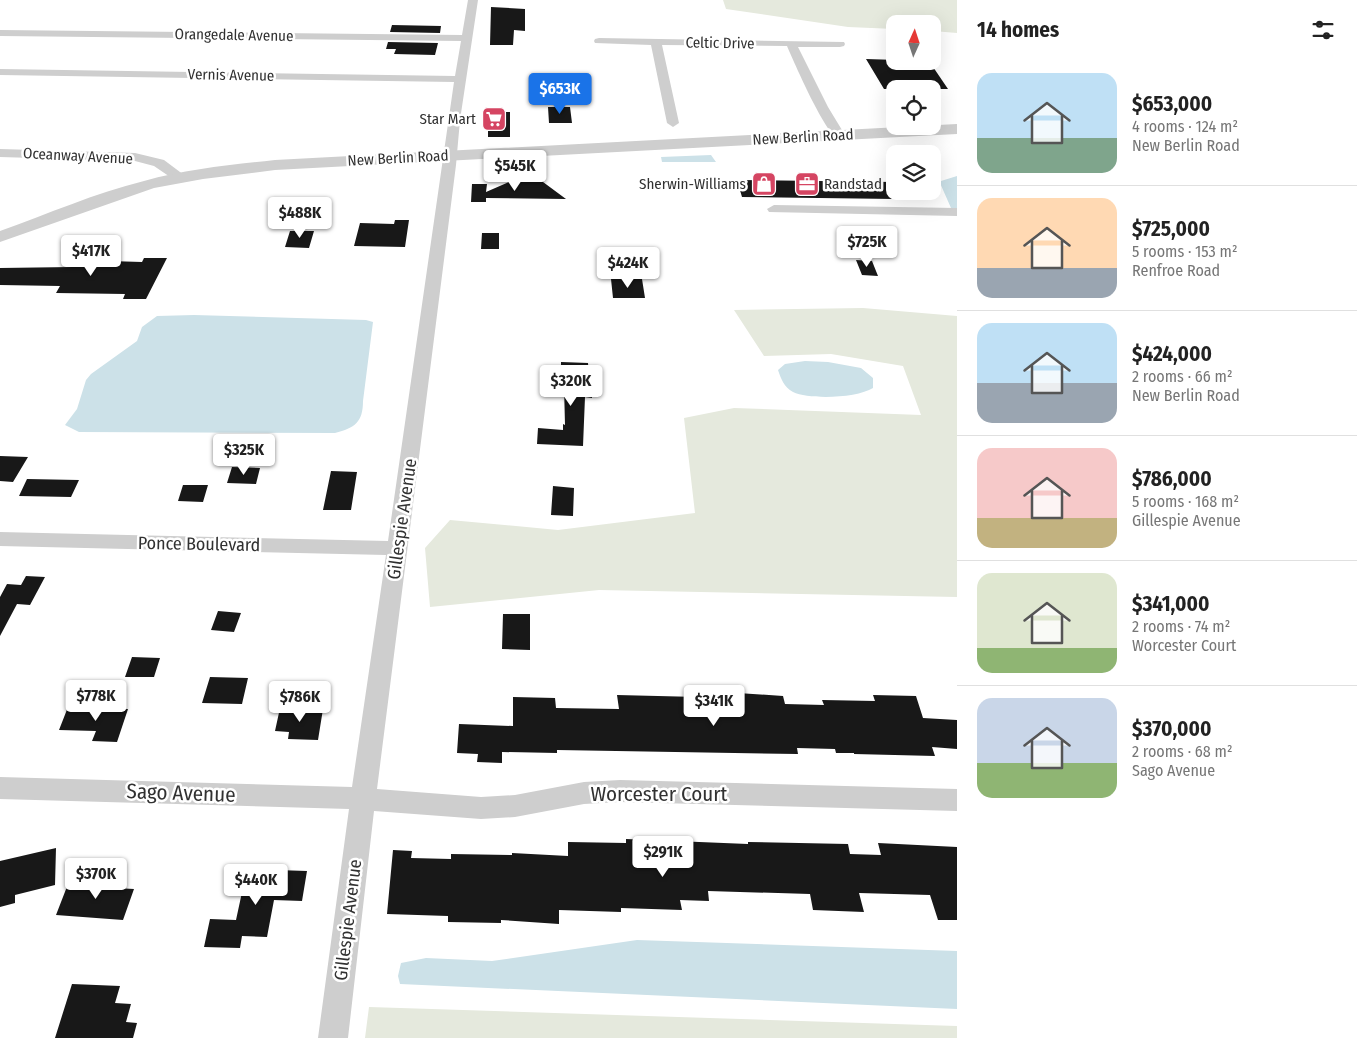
<!DOCTYPE html>
<meta charset="utf-8">
<style>
:root{--surface:#fff;--page:#f2f2f2;--text:#222;--muted:#767676;--line:#e0e0e0;--accent:#1a73e8}
body{margin:0;font-family:"Fira Sans Condensed",sans-serif;background:var(--page);color:var(--text);height:100vh;display:flex;flex-direction:column;font-size:19px;white-space:nowrap}
*{box-sizing:border-box;margin:0}
p{font-size:16px;color:var(--muted)}
.icon{flex:none;width:28px;height:28px;fill:none;stroke:currentColor;stroke-width:2;stroke-linecap:round;stroke-linejoin:round}
.map{position:relative;flex:1;overflow:hidden}
.side{display:flex;flex-direction:column;background:var(--surface);width:400px}
.side>*{flex:none}
.needle{width:32px;rotate:3deg}
.fabs{position:absolute;left:886px;top:15px;display:grid;gap:10px}
.fabs a{display:grid;place-items:center;width:55px;height:55px;border-radius:10px;background:var(--surface);box-shadow:0 5px 20px #0002;font-size:25px}
.price{position:absolute;translate:-50% -42px;padding:0 11px;border-radius:5px;background:#fff;color:#222;font-size:16px;line-height:32px;filter:drop-shadow(0 1px 2px #0008)}
.price::after{content:'';position:absolute;left:50%;top:30px;width:15px;height:11px;margin-left:-8px;background:inherit;clip-path:polygon(0 0,100% 0,50% 100%)}
.price.on{background:var(--accent);color:#fff}
ul{padding:0;list-style:none}
li{display:flex;align-items:center;gap:15px;height:125px;padding:0 20px}
li+li{border-top:1px solid var(--line)}
li span{display:grid;place-items:center;flex:none;width:140px;height:100px;border-radius:15px;color:#555}
li>.icon{margin-inline-start:auto}
span .icon{width:60px;height:60px;fill:#fffc;stroke-width:1}
li b{font-size:21px}
h2{display:flex;justify-content:space-between;align-items:center;height:60px;padding:0 20px;font-size:21px}
main{display:flex;flex:1;min-height:0}
.map>svg:first-child{display:block}
.green{fill:#e5e9dd}
.water{fill:#cce1e8}
.building{fill:#181818}
.lines{fill:none;stroke-linecap:round;stroke-linejoin:round}
.minor{fill:#cecece;fill-rule:evenodd}
.tertiary{fill:#cecece;fill-rule:evenodd}
.labels{text-anchor:middle;dominant-baseline:central;stroke-width:5;stroke-linejoin:round;paint-order:stroke}
.far-street-label{font-size:15px;fill:#313131;stroke:#fff}
.far-poi-label{font-size:15px;fill:#313131;stroke:#fff;text-anchor:end}
.street-label{font-size:18px;fill:#313131;stroke:#fff}
.near-street-label{font-size:21px;fill:#313131;stroke:#fff}
</style>
<main>
<div class="map">
<svg width="957" height="1038" viewBox="0 0 957 1038">
<rect width="100%" height="100%" fill="#fff"/>
<path class="green" d="M723,0H957V33L933,31L932,24H895V29L848,27L726,9Z
M863,308L957,316V597L599,590L430,607L425,548L450,520L558,530L695,513L684,418L734,408L921,415L903,366L831,354L764,356L734,310Z
M369,1007L957,1026V1038H365Z"/>
<path class="water" d="M711,155L716,162H662L661,157Z
M957,176V208H951L940,183L941,181Z
M194,315L366,320L373,322L363,401C363,422 355,428 335,433L79,432L65,425L77,409L86,380L91,374L137,341L142,327L157,316Z
M805,361L828,362L861,368L873,378V388C857,398 810,400 793,392C784,387 781,379 778,370L785,364Z
M637,940L957,951V1009L400,984L398,976L401,963L426,958L492,961Z"/>
<path class="building" d="M491,7L525,9V31L514,30L513,45H490Z
M392,25L441,26L440,33L390,32Z
M388,42L438,43L435,55L394,54L396,49H386Z
M866,59L929,61L948,89H884Z
M548,107H570L572,123H549Z
M488,112H510V137H488Z
M737,180L895,182V199L742,197Z
M509,182H543L566,199L486,198V202H471L472,184H487L486,192Z
M395,220H409L405,247L354,246L360,223L394,224Z
M290,231H314L309,248L285,247Z
M482,233H499V249H481Z
M144,258H167L146,299H123L125,294L56,293L60,286L0,285V268L72,267L76,260L142,262Z
M856,260L872,261L878,276L862,275Z
M611,279H642L645,298H613Z
M561,362L588,363L589,377H592V398L585,397L583,446L537,444L538,428L563,430V424L565,425L564,386H561Z
M0,456L28,457L13,482L0,481Z
M232,467L260,468L256,484L227,483Z
M331,471L357,472L351,510H323Z
M27,479L79,480L71,497L19,496Z
M183,485H208L203,502L178,501Z
M553,486L574,488L573,516L551,515Z
M26,576L45,577L30,605L17,604L0,636V597L7,584L21,585Z
M218,611L241,613L234,632L211,630Z
M503,614H530V650L502,649Z
M132,657L160,658L154,677H125Z
M210,677L248,678L242,704L202,703Z
M738,693L783,696L785,704L824,705L822,700L875,701L873,695L916,696L923,718L957,720V749L932,747L935,756L854,754V753H836L835,749L797,748L798,754L557,750V753L502,752V763L477,762L478,754L457,753L459,724L513,726V697L555,698L556,708L619,709L617,695L739,698Z
M68,707L128,709L117,742L92,741L96,731L59,730Z
M280,708L323,709L318,740L288,739L289,732L275,731Z
M626,839L748,844V842L848,844L850,854L881,855L878,843L957,847V920H938L930,895L859,893L864,912L813,910L810,894L708,891L709,901L680,900L682,910L621,908V912L559,910V924L501,920V923L448,922V916L387,914L393,850L412,851L411,858L451,859V854L512,855V853L568,856V842L626,843Z
M56,848L55,885L15,895V903L0,907V861Z
M247,869L307,871L302,901L274,900L267,937L242,936L240,948L204,947L210,919L236,920Z
M90,877L119,879L116,888L134,889L123,920L56,915L68,884L86,885Z
M72,984L120,986L115,1003L131,1004L126,1022L137,1023L133,1038H55Z"/>
<g class="lines">
<path class="minor" d="M468,0H478L460,120L456,165L377,789L481,797L515,795L584,782L620,780L957,789V811L620,802L584,804L515,817L481,819L374,811L348,1038H318L349,809L0,799V777L352,787L386,555L0,546V532L388,541L454,82L0,75V69L455,76L461,41L0,36V30L462,35Z
M599,38L844,42L845,44L844,46L840,47H798L828,107L845,135L839,139C826,136 794,62 787,46L662,45L679,123L673,127L667,123L651,45L595,43L594,41L595,39Z
M0,149L135,153L164,160L188,178L186,181H176L154,166L135,161L0,157Z
M774,205L957,208V216L769,212L767,209Z"/>
<path class="tertiary" d="M957,124V134L275,170L203,179L154,188L0,242V231C48,214 95,193 144,181C187,169 231,165 275,160Z"/>
</g>
<defs>
<symbol id="supermarket-square" viewBox="-11 -11 22 22"><rect x="-9" y="-9" width="18" height="18" rx="4" fill="#d54562" stroke="#fff"/><path d="M-6-5.5h2.5l.6 2H6L4.5 2H-2.5L-4.4-4H-6ZM-1.5 3.2a1.3 1.3 0 1 0 .1 0ZM3 3.2a1.3 1.3 0 1 0 .1 0Z" fill="#fff"/></symbol>
<symbol id="shop-square" viewBox="-11 -11 22 22"><rect x="-9" y="-9" width="18" height="18" rx="4" fill="#d54562" stroke="#fff"/><path d="M-5-2.5h2.3a2.7 3.5 0 0 1 5.4 0H5L5.5 6h-11ZM-1.5-2.5h3a1.5 2.3 0 0 0-3 0Z" fill="#fff"/></symbol>
<symbol id="office-square" viewBox="-11 -11 22 22"><rect x="-9" y="-9" width="18" height="18" rx="4" fill="#d54562" stroke="#fff"/><path d="M-6-3h4V-5.5h4V-3h4V5H-6ZM-1-4.5V-3h2v-1.5ZM-6 0V1H6V0Z" fill="#fff"/></symbol>
</defs>
<g fill-rule="evenodd">
<use href="#supermarket-square" x="480" y="105" width="28" height="28"/>
<use href="#shop-square" x="750" y="170" width="28" height="28"/>
<use href="#office-square" x="793" y="170" width="28" height="28"/>
</g>
<g class="labels">
<g class="far-street-label">
<text transform="translate(234 35) rotate(1)">Orangedale Avenue</text>
<text transform="translate(720 43) rotate(1)">Celtic Drive</text>
<text transform="translate(231 75) rotate(1)">Vernis Avenue</text>
<text transform="translate(803 137) rotate(-3)">New Berlin Road</text>
<text transform="translate(78 156) rotate(3)">Oceanway Avenue</text>
<text transform="translate(398 158) rotate(-3)">New Berlin Road</text>
</g>
<g class="far-poi-label">
<text x="476" y="119">Star Mart</text>
<text x="746" y="184">Sherwin-Williams</text>
<text x="824" y="184" text-anchor="start">Randstad</text>
</g>
<g class="street-label">
<text transform="translate(402 519) rotate(-82)">Gillespie Avenue</text>
<text transform="translate(199 544) rotate(1)">Ponce Boulevard</text>
<text transform="translate(348 920) rotate(-83)">Gillespie Avenue</text>
</g>
<g class="near-street-label">
<text transform="translate(181 793) rotate(2)">Sago Avenue</text>
<text x="659" y="794">Worcester Court</text>
</g>
</g>
</svg>
<div class="fabs">
<a><svg class="needle" viewBox="-14 -14 28 28"><path d="M0-13l5 13h-10z" fill="#e53935"/><path d="M0 13l5-13h-10z" fill="#767676"/></svg></a>
<a><svg class="icon" aria-label="locate" viewBox="0 0 24 24"><circle cx="12" cy="12" r="6"/><path d="M12 2v4M12 18v4M2 12h4M18 12h4"/></svg></a>
<a><svg class="icon" aria-label="layers" viewBox="0 0 24 24"><path d="M12 4l9 5-9 5-9-5zM3 14l9 5 9-5"/></svg></a>
</div>
<b class="price on" style="left:560px;top:115px">$653K</b>
<b class="price" style="left:515px;top:192px">$545K</b>
<b class="price" style="left:300px;top:239px">$488K</b>
<b class="price" style="left:867px;top:268px">$725K</b>
<b class="price" style="left:91px;top:277px">$417K</b>
<b class="price" style="left:628px;top:289px">$424K</b>
<b class="price" style="left:571px;top:407px">$320K</b>
<b class="price" style="left:244px;top:476px">$325K</b>
<b class="price" style="left:96px;top:722px">$778K</b>
<b class="price" style="left:300px;top:723px">$786K</b>
<b class="price" style="left:714px;top:727px">$341K</b>
<b class="price" style="left:663px;top:878px">$291K</b>
<b class="price" style="left:96px;top:900px">$370K</b>
<b class="price" style="left:256px;top:906px">$440K</b>
</div>
<section class="side">
<h2>14 homes<svg class="icon" aria-label="filters" viewBox="0 0 24 24"><path d="M4 7h16M4 17h16"/><circle cx="9" cy="7" r="2"/><circle cx="15" cy="17" r="2"/></svg></h2>
<ul>
<li><span style="background:linear-gradient(#bfe0f5 65%,#7fa58c 0)"><svg class="icon" aria-label="home" viewBox="0 0 24 24"><path d="M3 11l9-7 9 7M6 9v11h12V9"/></svg></span><div><b>$653,000</b><p>4 rooms · 124 m²</p><p>New Berlin Road</p></div></li>
<li><span style="background:linear-gradient(#ffd9b3 70%,#9aa5b1 0)"><svg class="icon" aria-label="home" viewBox="0 0 24 24"><path d="M3 11l9-7 9 7M6 9v11h12V9"/></svg></span><div><b>$725,000</b><p>5 rooms · 153 m²</p><p>Renfroe Road</p></div></li>
<li><span style="background:linear-gradient(#bfe0f5 60%,#9aa5b1 0)"><svg class="icon" aria-label="home" viewBox="0 0 24 24"><path d="M3 11l9-7 9 7M6 9v11h12V9"/></svg></span><div><b>$424,000</b><p>2 rooms · 66 m²</p><p>New Berlin Road</p></div></li>
<li><span style="background:linear-gradient(#f6c9c9 70%,#c2b280 0)"><svg class="icon" aria-label="home" viewBox="0 0 24 24"><path d="M3 11l9-7 9 7M6 9v11h12V9"/></svg></span><div><b>$786,000</b><p>5 rooms · 168 m²</p><p>Gillespie Avenue</p></div></li>
<li><span style="background:linear-gradient(#dfe7d0 75%,#8fb573 0)"><svg class="icon" aria-label="home" viewBox="0 0 24 24"><path d="M3 11l9-7 9 7M6 9v11h12V9"/></svg></span><div><b>$341,000</b><p>2 rooms · 74 m²</p><p>Worcester Court</p></div></li>
<li><span style="background:linear-gradient(#c9d6e8 65%,#8fb573 0)"><svg class="icon" aria-label="home" viewBox="0 0 24 24"><path d="M3 11l9-7 9 7M6 9v11h12V9"/></svg></span><div><b>$370,000</b><p>2 rooms · 68 m²</p><p>Sago Avenue</p></div></li>
</ul>
</section>
</main>
